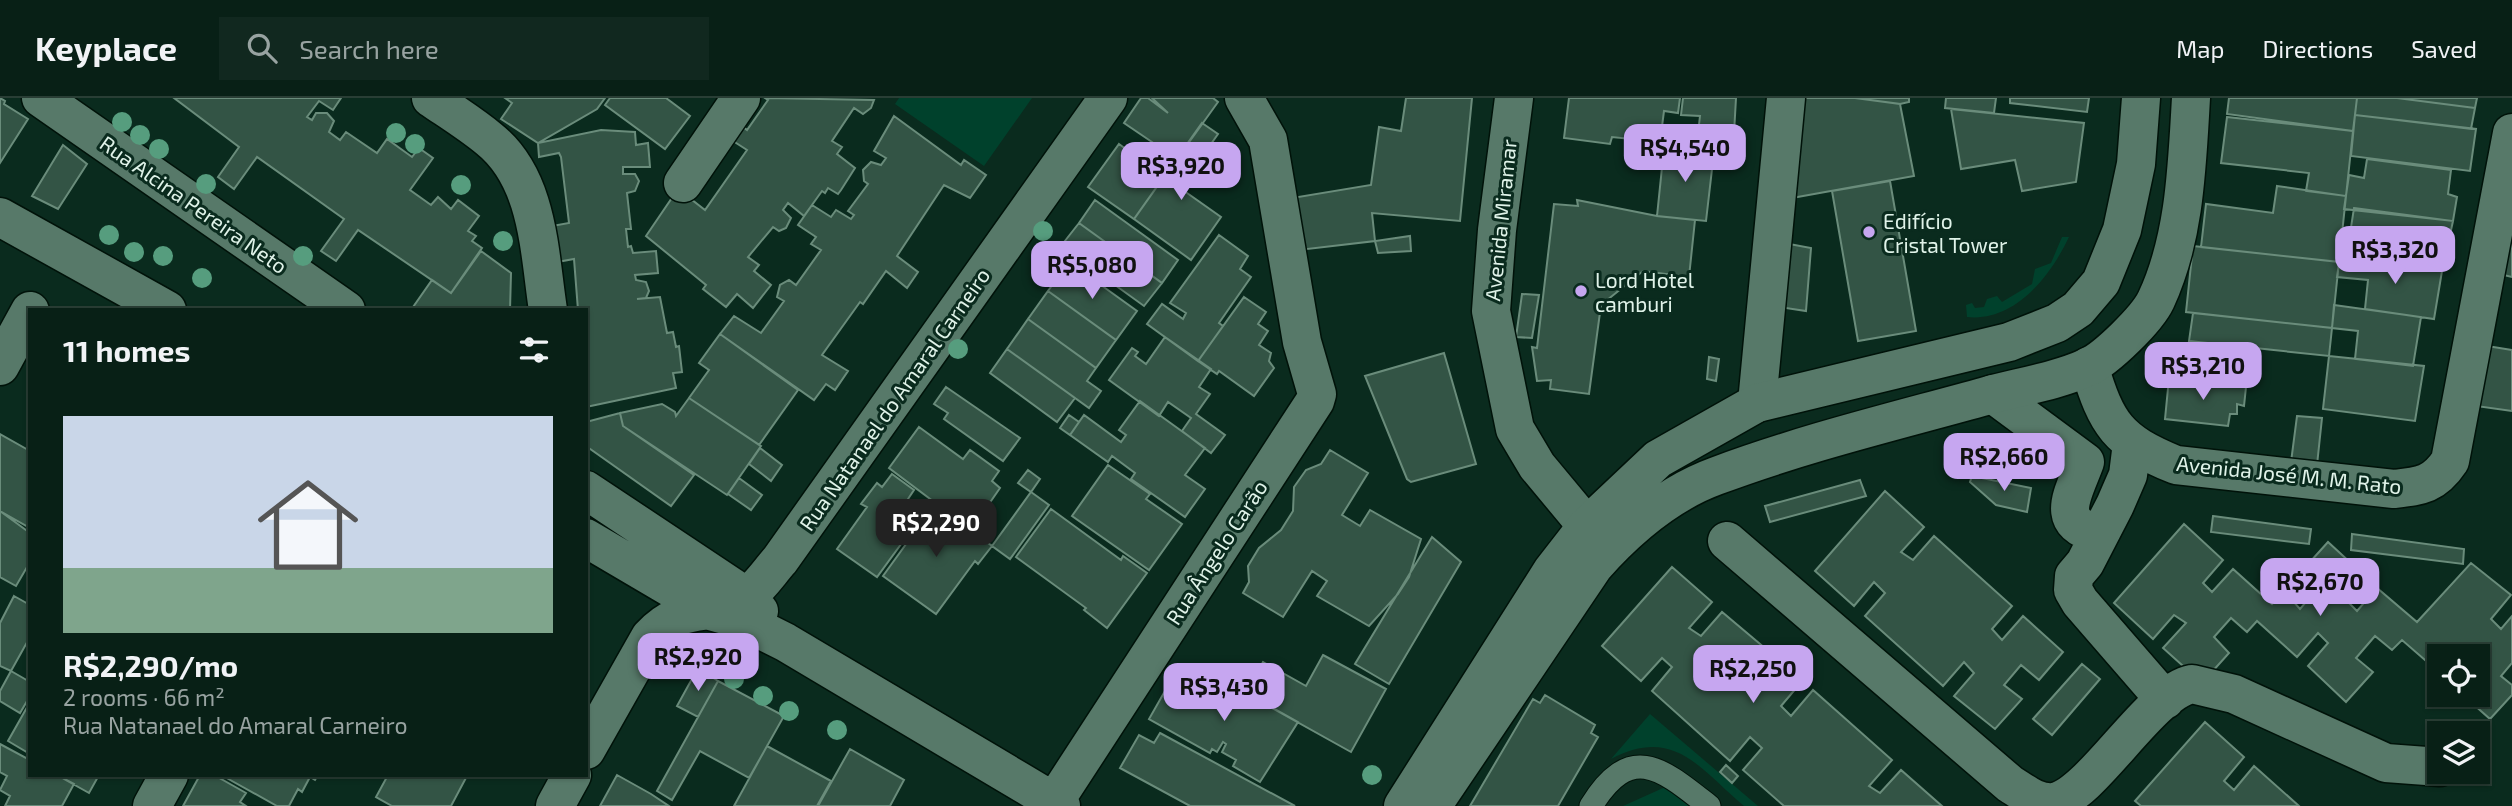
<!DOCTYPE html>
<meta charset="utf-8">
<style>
:root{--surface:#082016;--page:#11281f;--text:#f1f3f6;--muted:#98a3a1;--line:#293e35;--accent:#c6a6f0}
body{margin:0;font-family:"Exo 2",sans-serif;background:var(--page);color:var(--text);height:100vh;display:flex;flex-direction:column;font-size:26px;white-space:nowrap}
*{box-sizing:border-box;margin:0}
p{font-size:23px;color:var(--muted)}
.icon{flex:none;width:38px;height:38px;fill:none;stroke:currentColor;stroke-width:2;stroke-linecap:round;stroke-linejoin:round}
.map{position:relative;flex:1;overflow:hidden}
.side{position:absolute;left:28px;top:210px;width:560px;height:469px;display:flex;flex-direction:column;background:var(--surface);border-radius:0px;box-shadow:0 2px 5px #0004,0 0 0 2px var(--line)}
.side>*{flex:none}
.fabs{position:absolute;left:2427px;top:546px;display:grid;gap:14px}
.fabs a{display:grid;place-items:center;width:63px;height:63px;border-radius:0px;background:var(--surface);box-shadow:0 2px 5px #0004,0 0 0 2px var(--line);font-size:35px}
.price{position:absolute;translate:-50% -60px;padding:0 16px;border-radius:14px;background:var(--accent);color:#111;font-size:23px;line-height:46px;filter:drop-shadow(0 2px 4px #0008)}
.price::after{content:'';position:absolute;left:50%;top:42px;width:21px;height:16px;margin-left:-10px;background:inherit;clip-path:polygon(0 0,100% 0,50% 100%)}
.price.on{background:#222;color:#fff}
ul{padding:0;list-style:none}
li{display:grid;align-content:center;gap:14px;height:371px;padding:0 35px}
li+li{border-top:2px solid var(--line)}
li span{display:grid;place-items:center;height:217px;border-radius:0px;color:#555}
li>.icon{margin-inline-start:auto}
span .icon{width:126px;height:126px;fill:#fffc;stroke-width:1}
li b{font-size:30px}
h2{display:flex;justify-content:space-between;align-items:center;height:84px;padding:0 35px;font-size:30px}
header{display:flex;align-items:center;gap:42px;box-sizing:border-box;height:98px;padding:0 35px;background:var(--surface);border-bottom:2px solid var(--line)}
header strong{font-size:33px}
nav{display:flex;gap:38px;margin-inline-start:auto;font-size:24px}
.search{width:490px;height:63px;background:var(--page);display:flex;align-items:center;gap:18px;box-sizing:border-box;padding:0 24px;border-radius:0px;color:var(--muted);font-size:26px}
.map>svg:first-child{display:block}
.green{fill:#00412c}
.building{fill:#335445;stroke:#6a8c7b;stroke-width:2}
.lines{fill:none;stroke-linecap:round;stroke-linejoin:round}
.lane-casing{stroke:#001209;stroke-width:25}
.street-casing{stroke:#001209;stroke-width:41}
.secondary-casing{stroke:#001209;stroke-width:41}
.lane{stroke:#577969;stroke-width:23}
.street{stroke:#577969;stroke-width:38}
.secondary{stroke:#577969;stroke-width:38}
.tree{fill:#569d7e}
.poi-dot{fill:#c6a6f0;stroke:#0a2b1e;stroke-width:2.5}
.labels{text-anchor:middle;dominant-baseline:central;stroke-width:6;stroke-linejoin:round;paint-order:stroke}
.street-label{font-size:21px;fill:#e0f3e9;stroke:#0a2b1e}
.poi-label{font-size:21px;fill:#e0f3e9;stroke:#0a2b1e;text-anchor:start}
</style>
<header>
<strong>Keyplace</strong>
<div class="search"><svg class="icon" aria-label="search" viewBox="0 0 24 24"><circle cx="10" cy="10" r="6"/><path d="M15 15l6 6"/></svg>Search here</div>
<nav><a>Map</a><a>Directions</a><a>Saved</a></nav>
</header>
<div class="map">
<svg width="2512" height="708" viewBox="0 0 2512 708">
<rect width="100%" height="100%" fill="#0a2b1e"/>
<path class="green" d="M899,0H1032L984,68L895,6Z
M2062,139H2069C2047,185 2011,224 1967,219L1966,207L1972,205L1975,210L1984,209L1987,201L1997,198L2002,204L2032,186L2035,171L2051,165Z
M1650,616L1758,708H1744C1699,670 1674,628 1611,661Z
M1672,686L1698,708H1623Z"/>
<path class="building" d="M0,0L5,3L4,6L28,21L0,65Z
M174,0H341L333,12L319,3L307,19L312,22L316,15H327L334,23L329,34L340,42L346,34L377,55L387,41L412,59L419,50L433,60L410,92L431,107L438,99L451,111L458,102L479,118L468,133L476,138L472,143L482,150L451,195L358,132L336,163L321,153L344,121L257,59L234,91L218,79L239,49Z
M505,0H605L597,11L538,45L501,21L512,5Z
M610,0H666L690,18L665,51L605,7Z
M765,0L874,2L871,10L863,16L854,10L832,43L842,49L837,56L855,70L841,92L838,96L828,90L825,95L822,93L804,118L788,105L783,112L791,120L786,130L779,133L773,129L748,159L759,167L754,173L771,187L753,210L737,196L726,209L703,191L706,187L646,138L678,91L705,112L747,52L719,34L729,18L747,32L768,2Z
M1141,0H1148L1168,15L1152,0H1213L1218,4L1177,61L1124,25Z
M1406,0H1472L1460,123L1372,115L1375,143L1299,152L1292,100L1371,87L1379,29L1401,33Z
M1569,0H1680L1678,15L1664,13L1660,44L1612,39L1610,46L1564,40Z
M1683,0H1736L1733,53L1729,57L1696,53L1700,18L1681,17Z
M1805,0H1855L1900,6L1914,78L1792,100Z
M1855,0H1909V4L1900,6Z
M1946,0H1996L1994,15L1945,10Z
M2010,0H2089L2087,14L2010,5Z
M2229,0H2357L2353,33L2227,16Z
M2357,0H2397L2475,10L2471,31L2355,17Z
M2397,0H2477L2475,10Z
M1951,11L2084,25L2076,84L2022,93L2015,62L1961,71Z
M2355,17L2476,31L2470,73L2351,58Z
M894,18L961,67L964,62L986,77L970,100L944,87L897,158L918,174L907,190L886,173L863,206L860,204L822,257L848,273L835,292L826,286L814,302L720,236L734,218L761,235L784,203L777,199L780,187L789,182L796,187L821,152L811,146L816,139L798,127L812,107L831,119L836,112L851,121L854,117L848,113L868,86L864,83L863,72L871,64L881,67L886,60L874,53Z
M2227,19L2353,33L2346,98L2306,93L2309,75L2221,65Z
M1202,25L1218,36L1180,90L1221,119L1191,162L1134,121Z
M601,32L635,34L636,47L648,45L650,69H623V76H635L639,83L635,93L627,95L631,131H626L628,149L631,148L633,155L656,153L658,175L635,177L636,182L646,184L649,193L646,200L637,201L660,199L667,235L673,234L676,249L679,248L682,274L673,275L676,290L586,309V212H578L574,161L557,164L552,128L569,125L561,59L559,55L539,59L538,45Z
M1119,46L1142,63L1149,53L1171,69L1134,121L1088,89Z
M63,47L87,66L58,111L32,98Z
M1664,50L1714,54L1706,123L1657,118Z
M2367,61L2451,72L2448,96L2457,99L2453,123L2344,111L2349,77L2364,80Z
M1890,83L1916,233L1858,243L1832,93Z
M2277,88L2346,98L2339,164L2201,149L2206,106L2273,115Z
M1095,102L1178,162L1162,185L1079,125Z
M1577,102L1657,118L1695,122L1689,179L1643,173L1601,207L1589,296L1550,291L1551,282L1537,283L1532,249L1537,250L1554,106L1578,108Z
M2354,110L2453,123L2442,173L2411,169L2412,163L2347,155Z
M2512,113V179L2491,174Z
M1079,125L1162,185L1144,208L1061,148Z
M1219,137L1248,158L1240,171L1251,179L1219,225L1223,228L1198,263L1147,226L1162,206L1183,221L1186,215L1170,205Z
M1410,138L1411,153L1378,155L1375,143Z
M1784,145L1811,150L1806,213L1779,209Z
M2193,148L2339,164L2332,230L2186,214Z
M481,153L511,175L510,212H411L432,182L451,195Z
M2340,158L2442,173L2434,221L2365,211L2368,182L2337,179Z
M1069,164L1137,213L1116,242L1048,193Z
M1048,193L1116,242L1096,270L1028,221Z
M1522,196L1539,197L1532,240L1516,239Z
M1244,199L1266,214L1258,226L1268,233L1259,247L1271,255L1269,263L1274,270L1254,298L1219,273L1217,276L1198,263Z
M2334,207L2421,219L2413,268L2355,261L2358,233L2332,230Z
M2193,215L2332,230L2329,258L2189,243Z
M1028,221L1096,270L1087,283L1101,293L1089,310L1007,251Z
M720,236L798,292L759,347L689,300L709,272L699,265Z
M1165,239L1211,271L1199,289L1210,296L1196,316L1225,337L1211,355L1182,333L1191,320L1168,304L1159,318L1109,282L1132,250L1138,254L1135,258L1146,266Z
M2487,248L2512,252V313L2476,308Z
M1007,251L1075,300L1057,324L990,275Z
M1444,255L1476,366L1411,384L1407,381L1365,278Z
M2329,258L2424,268L2415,323L2323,311Z
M1709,259L1719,261L1716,283L1707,281Z
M2169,280L2246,289L2244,308L2237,306V316H2230L2228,328L2165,321Z
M946,289L1020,340L1003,363L944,321L948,315L934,306Z
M689,300L761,348L727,397L623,328L620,315L662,306L675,314L676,318Z
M1140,303L1205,350L1185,377L1205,391L1185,419L1131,381L1135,375L1112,358L1108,364L1070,337L1084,317L1121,344L1126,337L1119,332Z
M620,315L623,328L694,377L671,408L586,348V324Z
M1069,317L1079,324L1070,337L1060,330Z
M2297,318L2322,320L2317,367L2291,364Z
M919,329L963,361L970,352L999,373L992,383L1000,390L982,416L990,421L978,437L889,370Z
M0,336L30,353V430L0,413Z
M760,350L782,367L771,383L749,366Z
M1330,352L1368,375L1342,417L1360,428L1370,412L1421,441L1409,479L1398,496L1369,528L1317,498L1327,483L1312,473L1283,519L1243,495L1249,484L1248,468L1259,450L1281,432L1293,413L1294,389L1306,372L1321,366Z
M1108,367L1150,396L1146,401L1182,426L1149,472L1072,418Z
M1028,372L1040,381L1031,394L1018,385Z
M892,376L914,392L906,404L923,416L877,479L837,451L867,409L861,406L877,385L882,389Z
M1972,378L2031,390L2027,414L1996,407L1970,384Z
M739,380L762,397L751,412L728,396Z
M1860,382L1866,398L1770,424L1765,408Z
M1885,393L1924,429L1901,454L1913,462L1934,438L2012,508L1992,531L2002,542L2023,518L2063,554L2039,582L2021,567L2004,587L2022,601L1995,631L1954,598L1974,575L1964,564L1943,588L1865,518L1885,495L1874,484L1854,508L1815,473Z
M1031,394L1049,407L1010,461L992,448Z
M935,406L992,448L978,466L975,463L936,516L883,478Z
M1051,411L1121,462L1123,458L1147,475L1107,530L1084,512L1086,510L1016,459Z
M0,413L30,435V464L16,488L0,479Z
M2213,418L2311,431L2309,446L2211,434Z
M2184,426L2223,462L2203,485L2212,494L2233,471L2272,506L2284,493L2300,511L2319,489L2301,474L2328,444L2366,479L2346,502L2357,513L2377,490L2417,524L2471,465L2511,497L2491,521L2501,531L2512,518V565L2501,578L2512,587V597L2490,621L2463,597H2478V558H2468L2462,553L2457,558H2440V575L2402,542L2392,552L2375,538L2356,560L2373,574L2346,604L2308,568L2328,545L2318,535L2297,559L2257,523L2247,534L2231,520L2214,539L2229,555L2202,585L2163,550L2186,525L2174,517L2153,541L2114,505Z
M2352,436L2464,451L2463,466L2351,452Z
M1432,439L1461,464L1389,586L1355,566Z
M1672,469L1712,504L1689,530L1701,538L1722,514L1803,582L1781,608L1791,618L1813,592L1892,662L1869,688L1880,695L1901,672L1942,708H1784L1743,672L1762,650L1750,639L1730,663L1652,593L1672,569L1662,560L1641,583L1602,548Z
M14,498L30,507V539L11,573L0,568V525Z
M1323,557L1386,591L1351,654L1245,595L1263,564L1306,588Z
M2082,566L2100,581L2052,637L2033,621Z
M698,570L718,583L698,619L677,608Z
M1178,570L1247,609L1253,599L1298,624L1260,684L1233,668L1236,662L1222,654L1226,646L1223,644L1217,654L1212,651L1210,655L1149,621Z
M11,573L30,584V598L20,615L0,603V593Z
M718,583L784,618L749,680L700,653L672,702L657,693Z
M1545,597L1595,627L1591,635L1598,639L1558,708H1470L1533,601L1540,605Z
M30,604V656L8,643Z
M2205,624L2244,659L2224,683L2234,692L2254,668L2299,708H2141L2135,703Z
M1160,635L1295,708H1190L1120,670L1139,637L1154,645Z
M0,646L30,662V677H57L74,686L62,708H5L10,698L0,692L7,678L0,674Z
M767,648L831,683L817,708H734Z
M850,651L904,682L890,708H818Z
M1726,667L1738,678L1732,685L1720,674Z
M57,677H99L89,695Z
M200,677H214L246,695L240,704L246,708H183Z
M214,677H318L315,682L310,679L302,694L298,691L289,708H277L223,678L221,681Z
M388,677H465L467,678L451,708H392L376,699Z
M617,677L651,696L669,708H600Z"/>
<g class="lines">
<defs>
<path id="lane" d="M1591,708C1631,643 1662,671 1709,708"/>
<path id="street" d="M41,0L346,212
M431,0C450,13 471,26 489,41C539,81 539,154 548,212
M1514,0L1497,132L1491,213L1515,331L1537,368L1587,428
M683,85L741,0
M0,119L167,212
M0,268L30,213
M2089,268C2107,327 2117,343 2176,367L2394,391C2421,388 2434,387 2450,363L2512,35
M1993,296L2085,364C2073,397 2053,425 2098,436
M1757,305L1786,0
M2132,345L2128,377L2115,407L2085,465L2074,478L2073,492L2080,504L2165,602
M586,392L747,499L759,513
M586,440L710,513L739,521L785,544L1061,708
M1727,443L2010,686C2023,694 2037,706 2054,704C2092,697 2150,594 2192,586L2234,596L2386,665L2440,669
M586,652L650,539C685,501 713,523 747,498C759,490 770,473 780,462L1108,0
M1054,704L1315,303L1317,296L1302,244L1268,42L1244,0
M152,708L169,677
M555,708L572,677"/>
<path id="secondary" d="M1403,708L1552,473L1587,428L1658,361L1757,305L2009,244L2057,225L2078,211L2101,184L2122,132L2136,66L2141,0
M1432,708L1594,468C1627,431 1669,395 1716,378C1804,345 1896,323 1986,298C2019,289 2057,283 2088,269C2107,260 2147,221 2156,202C2185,140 2187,68 2191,0"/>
</defs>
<use href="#lane" class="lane-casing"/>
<use href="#street" class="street-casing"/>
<use href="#secondary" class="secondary-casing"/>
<use href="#lane" class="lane"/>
<use href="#street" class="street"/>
<use href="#secondary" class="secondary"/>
</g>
<g class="tree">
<circle cx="122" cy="24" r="10"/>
<circle cx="396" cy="35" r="10"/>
<circle cx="140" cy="37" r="10"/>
<circle cx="415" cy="46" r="10"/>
<circle cx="159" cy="51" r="10"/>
<circle cx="206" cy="86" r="10"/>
<circle cx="461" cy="87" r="10"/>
<circle cx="1043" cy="133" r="10"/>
<circle cx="109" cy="137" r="10"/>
<circle cx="503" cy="143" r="10"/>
<circle cx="134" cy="154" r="10"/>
<circle cx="163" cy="158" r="10"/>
<circle cx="303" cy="158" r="10"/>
<circle cx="202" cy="180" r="10"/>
<circle cx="958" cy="251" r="10"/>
<circle cx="734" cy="581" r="10"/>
<circle cx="763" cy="598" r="10"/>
<circle cx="789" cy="613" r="10"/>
<circle cx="837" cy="632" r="10"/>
<circle cx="1372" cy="677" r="10"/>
</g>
<g class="poi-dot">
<circle cx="1869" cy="134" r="7"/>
<circle cx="1581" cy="193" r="7"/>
</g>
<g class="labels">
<g class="street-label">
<text transform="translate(194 106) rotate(35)">Rua Alcina Pereira Neto</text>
<text transform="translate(1500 122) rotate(-84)">Avenida Miramar</text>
<text transform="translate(894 301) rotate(-55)">Rua Natanael do Amaral Carneiro</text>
<text transform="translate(2289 376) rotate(6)">Avenida José M. M. Rato</text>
<text transform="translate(1216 454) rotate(-57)">Rua Ângelo Carão</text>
</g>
<g class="poi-label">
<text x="1883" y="122">Edifício<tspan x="1883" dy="24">Cristal Tower</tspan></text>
<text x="1595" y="181">Lord Hotel<tspan x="1595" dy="24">camburi</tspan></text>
</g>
</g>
</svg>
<div class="fabs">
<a><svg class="icon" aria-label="locate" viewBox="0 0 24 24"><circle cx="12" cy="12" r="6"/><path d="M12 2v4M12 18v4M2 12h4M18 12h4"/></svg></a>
<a><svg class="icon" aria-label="layers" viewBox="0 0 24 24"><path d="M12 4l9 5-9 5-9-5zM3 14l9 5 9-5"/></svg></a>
</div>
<b class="price" style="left:1685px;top:86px">R$4,540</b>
<b class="price" style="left:1181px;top:104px">R$3,920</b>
<b class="price" style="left:2395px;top:188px">R$3,320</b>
<b class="price" style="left:1092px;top:203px">R$5,080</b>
<b class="price" style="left:2203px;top:304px">R$3,210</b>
<b class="price" style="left:2004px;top:395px">R$2,660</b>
<b class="price on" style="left:936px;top:461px">R$2,290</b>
<b class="price" style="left:2320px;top:520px">R$2,670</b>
<b class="price" style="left:698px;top:595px">R$2,920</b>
<b class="price" style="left:1753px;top:607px">R$2,250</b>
<b class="price" style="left:1224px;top:625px">R$3,430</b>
<section class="side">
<h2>11 homes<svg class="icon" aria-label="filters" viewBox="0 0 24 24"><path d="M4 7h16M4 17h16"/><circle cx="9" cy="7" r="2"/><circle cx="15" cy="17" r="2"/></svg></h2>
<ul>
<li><span style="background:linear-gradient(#c9d6e8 70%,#7fa58c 0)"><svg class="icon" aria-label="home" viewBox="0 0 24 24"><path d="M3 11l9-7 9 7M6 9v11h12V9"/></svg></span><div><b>R$2,290/mo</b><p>2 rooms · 66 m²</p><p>Rua Natanael do Amaral Carneiro</p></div></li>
</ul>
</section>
</div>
